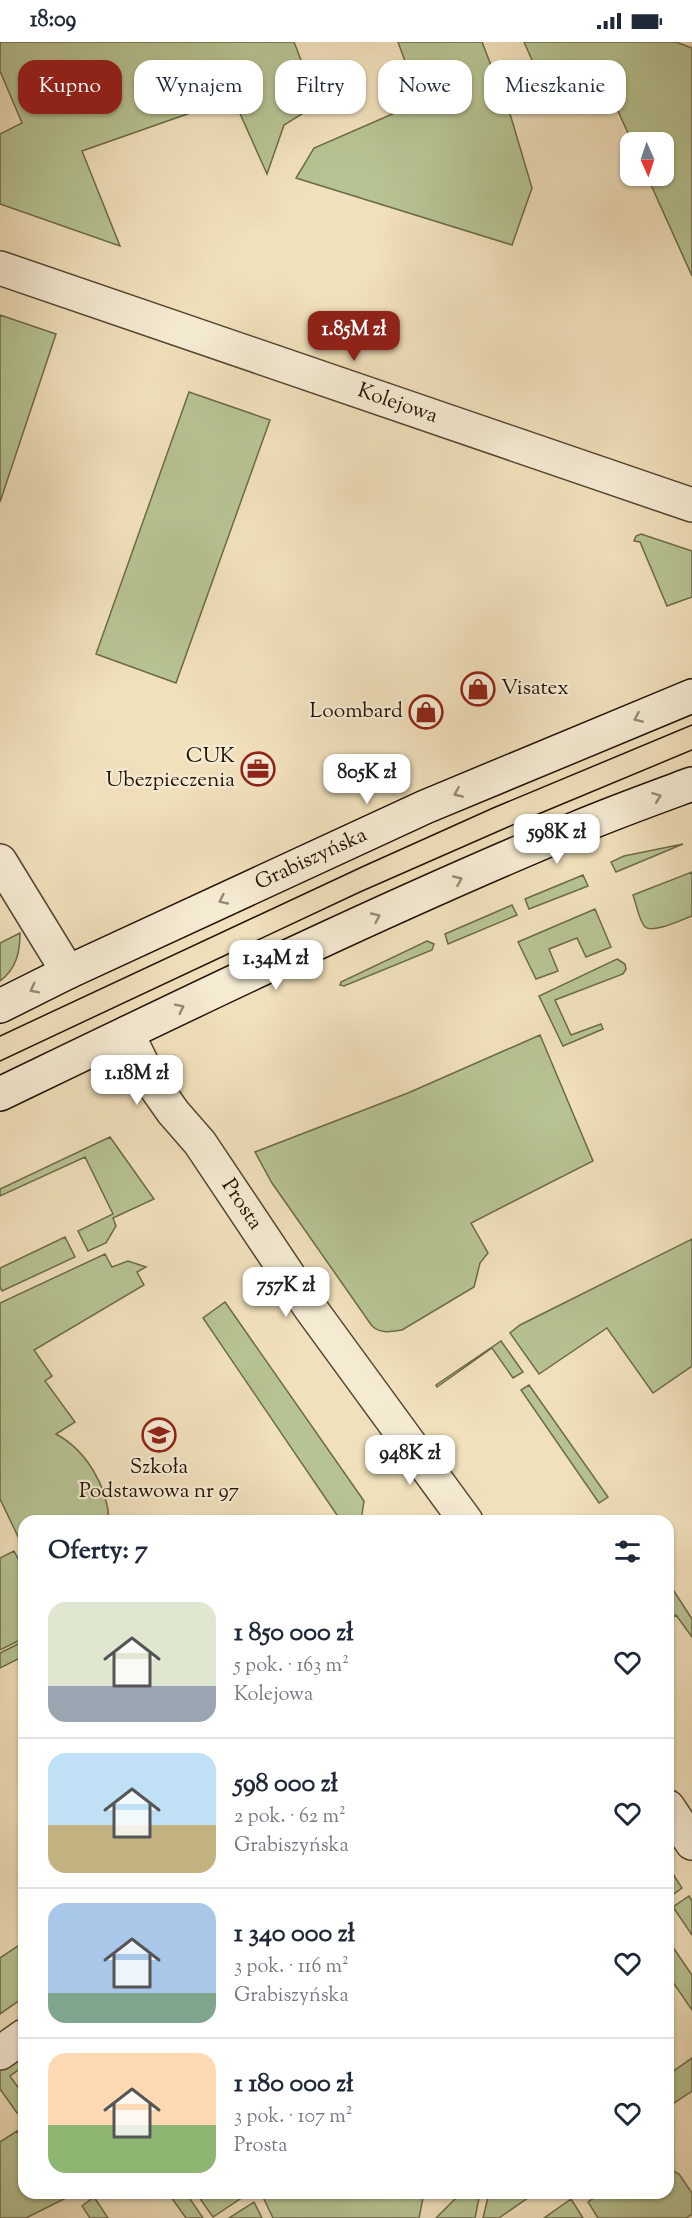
<!DOCTYPE html>
<html lang="pl">
<meta charset="utf-8">
<style>
:root{--surface:#fff;--page:#f2f2f3;--text:#1f2937;--muted:#747a83;--line:#e0e1e3;--accent:#8f2418}
body{margin:0;font-family:"Sorts Mill Goudy",serif;background:var(--page);color:var(--text);height:100vh;display:flex;flex-direction:column;font-size:22px;white-space:nowrap}
*{box-sizing:border-box;margin:0}
p{font-size:20px;color:var(--muted)}
.icon{flex:none;width:33px;height:33px;fill:none;stroke:currentColor;stroke-width:2;stroke-linecap:round;stroke-linejoin:round}
.map{position:relative;flex:1;overflow:hidden}
.sheet{position:absolute;left:18px;top:1473px;width:656px;height:684px;display:flex;flex-direction:column;background:var(--surface);border-radius:18px;box-shadow:0 2px 4px #0004}
.sheet>*{flex:none}
.banner{position:absolute;left:18px;top:18px;width:657px;height:54px;display:flex;gap:12px}
.needle{width:39px;rotate:177deg}
.controls{position:absolute;left:620px;top:90px;display:grid;gap:12px}
.controls a{display:grid;place-items:center;width:54px;height:54px;border-radius:12px;background:var(--surface);box-shadow:0 2px 4px #0004;font-size:30px}
.price{position:absolute;translate:-50% -51px;padding:0 14px;border-radius:12px;background:#fff;color:#222;font-size:20px;line-height:39px;filter:drop-shadow(0 2px 3px #0008)}
.price::after{content:'';position:absolute;left:50%;top:36px;width:18px;height:14px;margin-left:-9px;background:inherit;clip-path:polygon(0 0,100% 0,50% 100%)}
.price.active{background:var(--accent);color:#fff}
ul{padding:0;list-style:none}
li{display:flex;align-items:center;gap:18px;height:150px;padding:0 30px}
li+li{border-top:2px solid var(--line)}
li span{display:grid;place-items:center;flex:none;width:168px;height:120px;border-radius:18px;color:#555}
li>.icon{margin-inline-start:auto}
span .icon{width:72px;height:72px;fill:#fffc;stroke-width:1}
li b{font-size:26px}
h2{display:flex;justify-content:space-between;align-items:center;height:72px;padding:0 30px;font-size:26px}
.pill{padding:0 21px;border-radius:18px;background:var(--surface);box-shadow:0 2px 4px #0004;font-size:21px;line-height:54px}
.pill.active{background:var(--accent);color:#fff}
.status{display:flex;justify-content:space-between;align-items:center;height:42px;padding:0 30px;background:var(--surface);direction:ltr}
.status svg{height:16px;fill:currentColor}
.map>svg:first-child{display:block}
.green{fill:#b7c392;stroke:#6c6a4a;stroke-width:1.5}
.lines{fill:none;stroke-linecap:round;stroke-linejoin:round}
.street-casing{stroke:#564631;stroke-width:36}
.secondary-casing{stroke:#221203;stroke-width:36}
.street{stroke:#f5ebd3;stroke-width:33}
.secondary{stroke:#f5ebd3;stroke-width:33}
.tram{stroke:#221203;stroke-width:1.5}
.oneway{stroke:#968975}
.labels{text-anchor:middle;dominant-baseline:central;stroke-width:4.5;stroke-linejoin:round;paint-order:stroke}
.street-label{font-size:21px;fill:#221203;stroke:#f5ebd3}
.poi-label{font-size:21px;fill:#221203;stroke:#f5ebd3;text-anchor:end}
</style>
<div class="status"><b>18:09</b><svg viewBox="0 0 49 12"><path d="M0 12V9h3v3zM5 12V6h3v6zM10 12V3h3v9zM15 12V0h3v12zM26 1h20v11H26zM47 4h2v5h-2z"/></svg></div>
<div class="map">
<svg width="692" height="2176" viewBox="0 0 692 2176">
<rect width="100%" height="100%" fill="#f0e0bb"/>
<filter id="stains"><feTurbulence type="fractalNoise" baseFrequency=".00333" numOctaves="4"/><feColorMatrix values="0 0 0 0 .2 0 0 0 0 .09 0 0 0 0 .02 0 0 0 .5 -.17"/></filter>
<radialGradient id="worn" r=".72"><stop offset=".6" stop-color="#630" stop-opacity="0"/><stop offset="1" stop-color="#630" stop-opacity=".3"/></radialGradient>
<path class="green" d="M0,0H294L318,62L284,83L267,132L233,56L82,109L120,204L0,162V92L22,81L0,29Z
M398,0H482L511,75L532,146L512,203L296,136L314,106L420,60Z
M524,0H676L692,6V234L647,134H663V100H632L598,25L544,45Z
M0,273L56,292L0,460Z
M189,350L270,378L176,641L96,612Z
M641,492L692,509V555L667,564L640,500L634,499L636,494Z
M683,802L616,830L611,820L624,814Z
M692,830V874C683,877 653,892 645,885C639,879 636,861 633,853Z
M583,833L588,844L529,867L525,857Z
M512,863L517,873L448,902L445,892Z
M595,867L611,905L586,915L577,896L549,907L558,929L536,937L518,900Z
M20,891C20,911 16,927 0,939V901Z
M427,899L434,902L432,908L344,944L340,943L341,940Z
M617,917L625,922L626,927L623,932L555,958L571,993L601,982L603,987L563,1004L539,954Z
M540,993L593,1119L471,1181L488,1211L480,1221L474,1245L402,1288C391,1290 381,1292 372,1284L272,1141L255,1110L408,1051Z
M110,1095L154,1157L113,1176L116,1184L106,1201L88,1209L78,1189L113,1172L85,1115L0,1154V1147Z
M65,1195L75,1215L2,1249L0,1245V1226Z
M692,1197V1324L653,1351L607,1286L539,1332L510,1291L520,1283Z
M105,1212L112,1225L128,1219L146,1225L137,1230L144,1243L34,1308L52,1334L45,1339L75,1380L56,1392C86,1408 108,1445 109,1479H24V1507L0,1457V1261Z
M225,1260L364,1459L361,1479H341L203,1276Z
M501,1299L523,1330L513,1336L492,1306L437,1345L436,1343Z
M529,1343L608,1455L599,1461L521,1348Z
M14,1509L24,1528V1596L0,1608V1516Z
M670,1543L692,1577V1595L676,1573L668,1578V1545Z
M24,1599V1614L0,1626V1611Z
M668,1824L682,1846L668,1856Z
M689,1854L692,1859V1893L673,1865Z
M668,1898L692,1933V1968L668,1933Z
M24,1900V1955L0,1972V1916Z
M24,2003V2024L10,2034L24,2054V2066L17,2071L0,2047V2020Z
M692,2016V2049L668,2065V2033Z
M17,2089L24,2100V2151H60L64,2157L26,2176H0V2100Z
M668,2126L679,2132L692,2151V2172L686,2176H598L588,2160L601,2151H668Z
M168,2151H186L203,2176H186Z
M196,2151H249L213,2175Z
M261,2151H424L419,2176H273Z
M461,2151H480L475,2176H436Z
M489,2151H535L499,2176H483Z
M94,2155L108,2176H90L82,2164Z
M571,2157L583,2176H544Z
M254,2160L262,2176H229Z"/>
<g class="lines">
<defs>
<g id="street">
<path id="s1" d="M0,226L692,463"/>
<path d="M0,819L68,930"/>
<path id="s2" d="M127,991L149,1036L173,1070L200,1101L311,1267L466,1479"/>
<path d="M668,1765L692,1801"/>
<path d="M0,2011L24,1994"/>
</g>
<g id="secondary">
<path id="s3" d="M0,964L68,930L425,765L692,654"/>
<path d="M0,1052C191,960 382,867 577,786C615,770 654,756 692,742"/>
</g>
</defs>
<use href="#street" class="street-casing"/>
<use href="#secondary" class="secondary-casing"/>
<use href="#street" class="street"/>
<use href="#secondary" class="secondary"/>
<path class="tram" d="M0,994L364,824L493,766L692,683
M0,1019L360,850L524,778L692,708"/>
</g>
<defs><path id="oneway-chevron" d="M-2-3.5L2.5 0L-2 3.5" fill="none" stroke-width="1.6" stroke-linecap="round" stroke-linejoin="round" transform="scale(1.5)"/></defs>
<g class="oneway">
<use href="#oneway-chevron" transform="translate(638 676) rotate(157)"/>
<use href="#oneway-chevron" transform="translate(458 751) rotate(157)"/>
<use href="#oneway-chevron" transform="translate(657 755) rotate(-21)"/>
<use href="#oneway-chevron" transform="translate(458 838) rotate(-24)"/>
<use href="#oneway-chevron" transform="translate(223 858) rotate(155)"/>
<use href="#oneway-chevron" transform="translate(376 875) rotate(-25)"/>
<use href="#oneway-chevron" transform="translate(34 947) rotate(153)"/>
<use href="#oneway-chevron" transform="translate(180 966) rotate(-26)"/>
</g>
<defs>
<symbol id="shop-ring" viewBox="-11 -11 22 22"><circle r="9.5" fill="#f5ebd3" stroke="#8f2418" stroke-width="1.5"/><path d="M-5-2.5h2.3a2.7 3.5 0 0 1 5.4 0H5L5.5 6h-11ZM-1.5-2.5h3a1.5 2.3 0 0 0-3 0Z" fill="#8f2418"/></symbol>
<symbol id="office-ring" viewBox="-11 -11 22 22"><circle r="9.5" fill="#f5ebd3" stroke="#8f2418" stroke-width="1.5"/><path d="M-6-3h4V-5.5h4V-3h4V5H-6ZM-1-4.5V-3h2v-1.5ZM-6 0V1H6V0Z" fill="#8f2418"/></symbol>
<symbol id="school-ring" viewBox="-11 -11 22 22"><circle r="9.5" fill="#f5ebd3" stroke="#8f2418" stroke-width="1.5"/><path d="M0-5L7-2L0 1L-7-2ZM-4 1L0 2.5L4 1V4Q0 6-4 4Z" fill="#8f2418"/></symbol>
</defs>
<g fill-rule="evenodd">
<use href="#shop-ring" x="459" y="628" width="38" height="38"/>
<use href="#shop-ring" x="407" y="651" width="38" height="38"/>
<use href="#office-ring" x="239" y="708" width="38" height="38"/>
<use href="#school-ring" x="140" y="1374" width="38" height="38"/>
</g>
<g class="labels">
<g class="street-label">
<text stroke="none"><textPath href="#s1" startOffset="420">Kolejowa</textPath></text>
<text stroke="none"><textPath href="#s3" startOffset="344">Grabiszyńska</textPath></text>
<text stroke="none"><textPath href="#s2" startOffset="207">Prosta</textPath></text>
</g>
<g class="poi-label">
<text x="501" y="647" text-anchor="start">Visatex</text>
<text x="403" y="670">Loombard</text>
<text x="235" y="715">CUK<tspan x="235" dy="24">Ubezpieczenia</tspan></text>
<text x="159" y="1426" text-anchor="middle">Szkoła<tspan x="159" dy="24">Podstawowa nr 97</tspan></text>
</g>
</g>
<rect width="100%" height="100%" filter="url(#stains)"/>
<rect width="100%" height="100%" fill="url(#worn)"/>
</svg>
<div class="controls">
<a><svg class="needle" viewBox="-14 -14 28 28"><path d="M0-13l5 13h-10z" fill="#e53935"/><path d="M0 13l5-13h-10z" fill="#747a83"/></svg></a>
</div>
<b class="price active" style="left:354px;top:320px">1.85M zł</b>
<b class="price" style="left:367px;top:763px">805K zł</b>
<b class="price" style="left:557px;top:823px">598K zł</b>
<b class="price" style="left:276px;top:949px">1.34M zł</b>
<b class="price" style="left:137px;top:1064px">1.18M zł</b>
<b class="price" style="left:286px;top:1276px">757K zł</b>
<b class="price" style="left:410px;top:1444px">948K zł</b>
<div class="banner">
<a class="pill active">Kupno</a>
<a class="pill">Wynajem</a>
<a class="pill">Filtry</a>
<a class="pill">Nowe</a>
<a class="pill">Mieszkanie</a>
</div>
<section class="sheet">
<h2>Oferty: 7<svg class="icon" aria-label="filters" viewBox="0 0 24 24"><path d="M4 7h16M4 17h16"/><circle cx="9" cy="7" r="2"/><circle cx="15" cy="17" r="2"/></svg></h2>
<ul>
<li><span style="background:linear-gradient(#dfe7d0 70%,#9aa5b1 0)"><svg class="icon" aria-label="home" viewBox="0 0 24 24"><path d="M3 11l9-7 9 7M6 9v11h12V9"/></svg></span><div><b>1 850 000 zł</b><p>5 pok. · 163 m²</p><p>Kolejowa</p></div><svg class="icon" aria-label="heart" viewBox="0 0 24 24"><path d="M12 20l-8-8c-3-5 5-10 8-4 3-6 11-1 8 4z"/></svg></li>
<li><span style="background:linear-gradient(#bfe0f5 60%,#c2b280 0)"><svg class="icon" aria-label="home" viewBox="0 0 24 24"><path d="M3 11l9-7 9 7M6 9v11h12V9"/></svg></span><div><b>598 000 zł</b><p>2 pok. · 62 m²</p><p>Grabiszyńska</p></div><svg class="icon" aria-label="heart" viewBox="0 0 24 24"><path d="M12 20l-8-8c-3-5 5-10 8-4 3-6 11-1 8 4z"/></svg></li>
<li><span style="background:linear-gradient(#a9c7e8 75%,#7fa58c 0)"><svg class="icon" aria-label="home" viewBox="0 0 24 24"><path d="M3 11l9-7 9 7M6 9v11h12V9"/></svg></span><div><b>1 340 000 zł</b><p>3 pok. · 116 m²</p><p>Grabiszyńska</p></div><svg class="icon" aria-label="heart" viewBox="0 0 24 24"><path d="M12 20l-8-8c-3-5 5-10 8-4 3-6 11-1 8 4z"/></svg></li>
<li><span style="background:linear-gradient(#ffd9b3 60%,#8fb573 0)"><svg class="icon" aria-label="home" viewBox="0 0 24 24"><path d="M3 11l9-7 9 7M6 9v11h12V9"/></svg></span><div><b>1 180 000 zł</b><p>3 pok. · 107 m²</p><p>Prosta</p></div><svg class="icon" aria-label="heart" viewBox="0 0 24 24"><path d="M12 20l-8-8c-3-5 5-10 8-4 3-6 11-1 8 4z"/></svg></li>
</ul>
</section>
</div>
